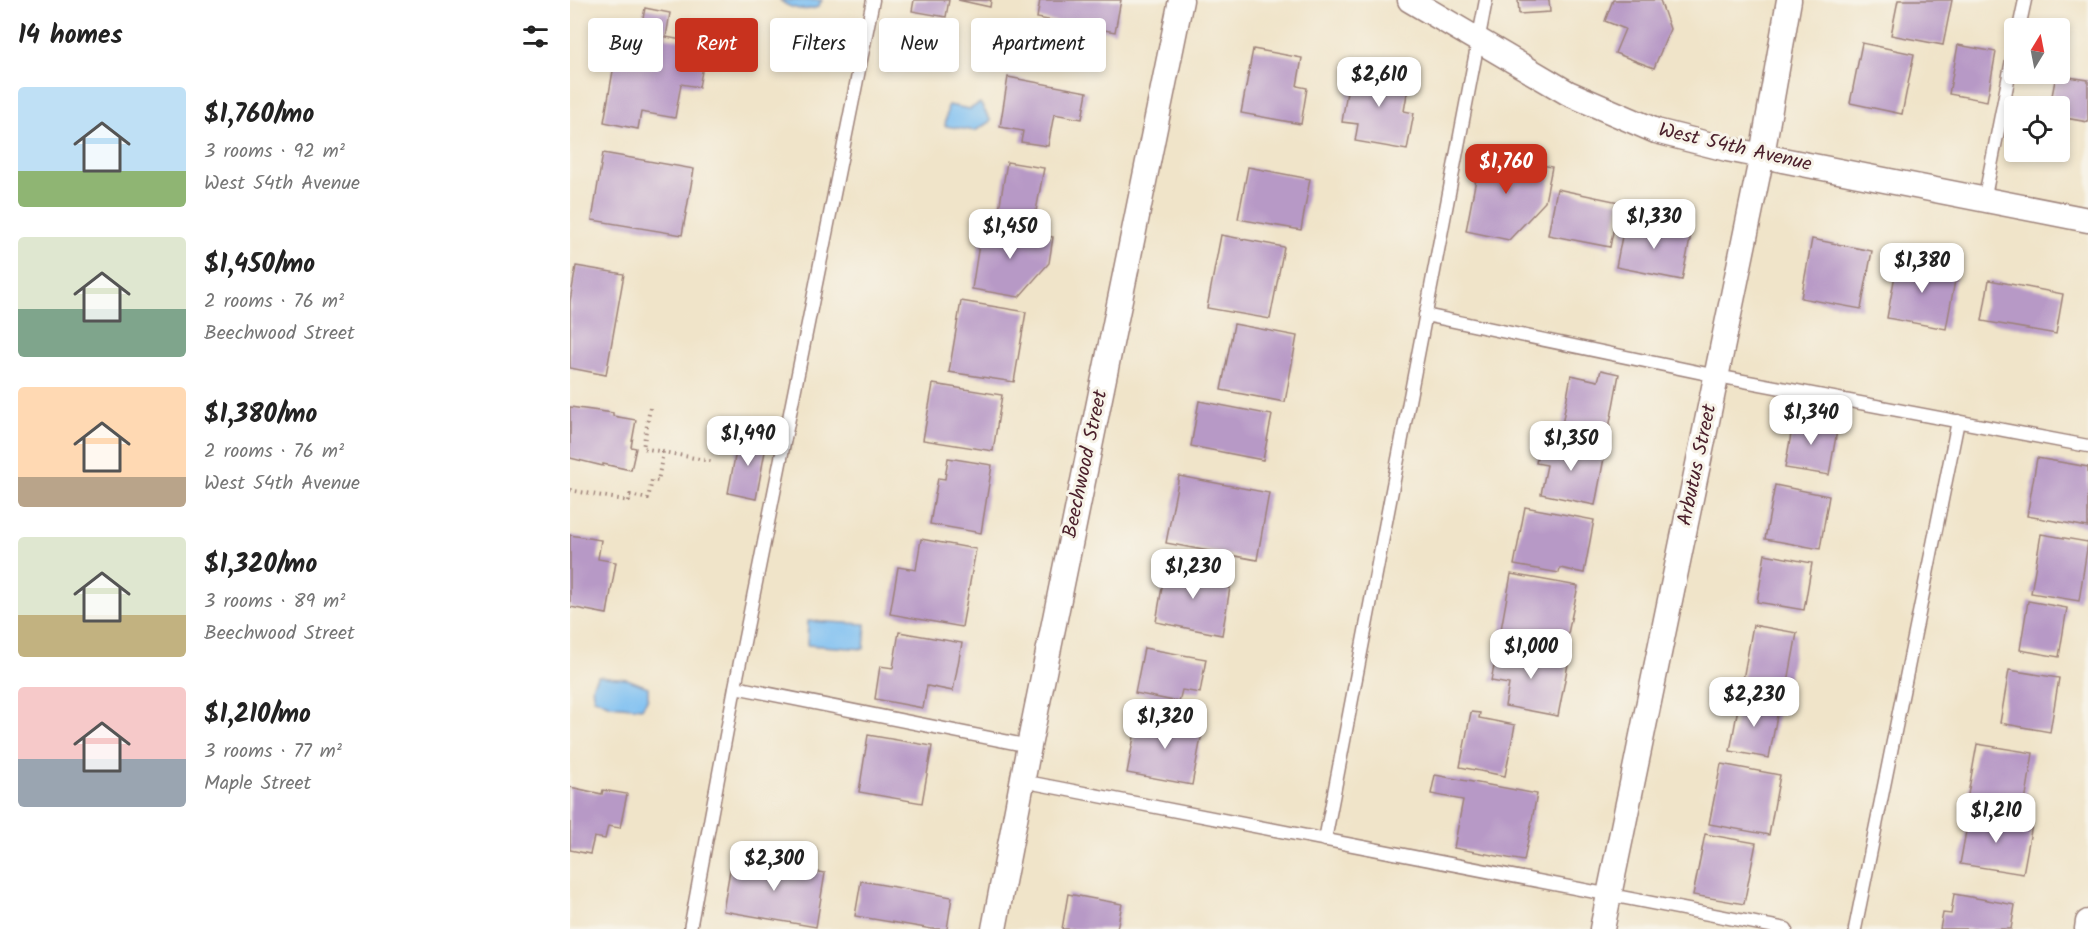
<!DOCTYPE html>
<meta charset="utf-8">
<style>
:root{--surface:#fff;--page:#f2f2f2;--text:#222;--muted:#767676;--accent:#c8321e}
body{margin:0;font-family:Kalam,sans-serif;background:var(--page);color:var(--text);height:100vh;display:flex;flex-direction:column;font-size:22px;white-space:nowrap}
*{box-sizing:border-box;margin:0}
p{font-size:20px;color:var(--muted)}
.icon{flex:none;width:33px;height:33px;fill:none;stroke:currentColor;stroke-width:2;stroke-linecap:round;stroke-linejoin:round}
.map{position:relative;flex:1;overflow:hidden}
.side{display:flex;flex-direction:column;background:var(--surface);width:570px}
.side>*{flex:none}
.guide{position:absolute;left:18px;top:18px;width:570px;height:54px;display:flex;gap:12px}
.needle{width:39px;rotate:10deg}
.tools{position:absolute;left:1434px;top:18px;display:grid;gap:12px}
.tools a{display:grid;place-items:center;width:66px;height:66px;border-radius:6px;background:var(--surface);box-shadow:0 3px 9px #0003;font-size:30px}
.price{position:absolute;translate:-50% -51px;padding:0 14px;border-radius:12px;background:#fff;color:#222;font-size:20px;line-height:39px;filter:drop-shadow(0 2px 3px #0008)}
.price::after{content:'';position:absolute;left:50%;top:36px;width:18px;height:14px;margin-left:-9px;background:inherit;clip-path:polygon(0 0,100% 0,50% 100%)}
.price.on{background:var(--accent);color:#fff}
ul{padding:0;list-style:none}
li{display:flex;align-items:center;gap:18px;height:150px;padding:0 18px}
li span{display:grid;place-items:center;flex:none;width:168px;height:120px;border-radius:6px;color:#555}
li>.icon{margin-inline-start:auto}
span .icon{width:72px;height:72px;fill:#fffc;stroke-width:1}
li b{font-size:26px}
h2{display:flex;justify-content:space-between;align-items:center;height:72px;padding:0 18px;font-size:26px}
.tag{padding:0 21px;border-radius:6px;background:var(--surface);box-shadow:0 3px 9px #0003;font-size:21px;line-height:54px}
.tag.on{background:var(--accent);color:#fff}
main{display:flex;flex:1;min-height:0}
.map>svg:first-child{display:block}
.water{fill:#7dbff2;stroke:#646f8e;stroke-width:1.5}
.building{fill:#b799c6}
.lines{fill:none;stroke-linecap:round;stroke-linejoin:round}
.lane-casing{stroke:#9d827a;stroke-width:15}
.street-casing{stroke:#9d827a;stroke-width:27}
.path{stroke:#9d827a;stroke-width:4;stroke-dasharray:1.5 4.5;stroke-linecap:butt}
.lane{stroke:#fff;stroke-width:12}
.street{stroke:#fff;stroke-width:24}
.labels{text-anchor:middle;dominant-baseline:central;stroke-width:6;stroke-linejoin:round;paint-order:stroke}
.street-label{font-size:20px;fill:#4a1f2b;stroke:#f7f3e8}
</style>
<main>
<section class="side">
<h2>14 homes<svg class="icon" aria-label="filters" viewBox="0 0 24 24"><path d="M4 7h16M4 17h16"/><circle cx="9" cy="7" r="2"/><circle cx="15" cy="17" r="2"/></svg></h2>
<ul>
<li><span style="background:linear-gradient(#bfe0f5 70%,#8fb573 0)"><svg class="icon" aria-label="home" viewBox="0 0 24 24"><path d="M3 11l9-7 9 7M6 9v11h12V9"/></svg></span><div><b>$1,760/mo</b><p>3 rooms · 92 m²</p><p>West 54th Avenue</p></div></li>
<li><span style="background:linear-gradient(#dfe7d0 60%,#7fa58c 0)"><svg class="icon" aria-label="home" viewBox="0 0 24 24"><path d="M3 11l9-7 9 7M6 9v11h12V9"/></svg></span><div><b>$1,450/mo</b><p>2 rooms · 76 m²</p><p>Beechwood Street</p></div></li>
<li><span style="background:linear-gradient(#ffd9b3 75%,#b9a48a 0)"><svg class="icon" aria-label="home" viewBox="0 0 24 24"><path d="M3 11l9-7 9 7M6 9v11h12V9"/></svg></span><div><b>$1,380/mo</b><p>2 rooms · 76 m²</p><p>West 54th Avenue</p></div></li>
<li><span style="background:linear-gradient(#dfe7d0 65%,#c2b280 0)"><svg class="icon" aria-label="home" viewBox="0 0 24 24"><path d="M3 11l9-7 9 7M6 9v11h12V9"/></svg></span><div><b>$1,320/mo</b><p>3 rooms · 89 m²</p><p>Beechwood Street</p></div></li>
<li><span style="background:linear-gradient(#f6c9c9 60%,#9aa5b1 0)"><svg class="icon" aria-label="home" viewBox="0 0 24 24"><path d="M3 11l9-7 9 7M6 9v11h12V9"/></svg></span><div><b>$1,210/mo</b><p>3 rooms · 77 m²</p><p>Maple Street</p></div></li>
</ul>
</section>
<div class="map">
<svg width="1518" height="929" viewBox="0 0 1518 929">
<rect width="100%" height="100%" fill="#f7f3e8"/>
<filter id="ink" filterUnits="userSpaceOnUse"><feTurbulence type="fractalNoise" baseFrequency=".0167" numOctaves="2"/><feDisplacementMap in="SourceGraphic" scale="12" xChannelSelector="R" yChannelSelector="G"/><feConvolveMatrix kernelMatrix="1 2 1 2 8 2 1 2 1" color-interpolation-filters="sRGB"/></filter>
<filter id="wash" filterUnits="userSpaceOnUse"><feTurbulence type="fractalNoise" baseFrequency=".008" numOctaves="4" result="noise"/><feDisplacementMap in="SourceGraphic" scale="24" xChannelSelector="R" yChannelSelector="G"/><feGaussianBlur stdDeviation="1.35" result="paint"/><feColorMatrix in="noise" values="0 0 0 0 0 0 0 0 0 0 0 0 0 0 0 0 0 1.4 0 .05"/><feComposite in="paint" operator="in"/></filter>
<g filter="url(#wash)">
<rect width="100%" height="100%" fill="#f0e4c9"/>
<path class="water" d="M210,0H252L248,7C236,12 219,9 210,0Z
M410,103L421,121L405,131L375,126L378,105L400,109Z
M238,621L296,624L294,649L237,645Z
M28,676L57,679L78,687V698L72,708L40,705L24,698C21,688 22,684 28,676Z"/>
<g id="blocks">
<path class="building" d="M344,0H379L376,17L342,11Z
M388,0H421L420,7Z
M470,0H551L545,32L467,18Z
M948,0H979L980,12L949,14Z
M1043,0H1090L1100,29L1084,68L1045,53L1055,29L1035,21Z
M1328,0H1382L1373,45L1321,35Z
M75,8L100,13L96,37L137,45L129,87L111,84L105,118L71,112L68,129L34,122L50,31L70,34Z
M1292,43L1344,54L1332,114L1280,103Z
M1388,45L1426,52L1417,101L1379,94Z
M683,49L732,58L727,86L737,88L731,124L671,113Z
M781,67L840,77L834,111L844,113L837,150L785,141L788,124L772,122Z
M1486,75L1518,80V122L1490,117V106H1480Z
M438,77L517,92L512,119L484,114L478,146L451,142L453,131L430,127Z
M33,153L124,169L112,235L22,220Z
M911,153L982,167L975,202L939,240L896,231Z
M437,162L474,168L464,222L428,216Z
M678,167L740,179L731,230L668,219Z
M987,189L1049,202L1040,247L978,235Z
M1055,221L1121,234L1112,280L1046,267Z
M412,225L483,237L479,263L449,297L402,289Z
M651,235L714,247L700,319L637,308Z
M1242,239L1302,251L1291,309L1231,298Z
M1328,259L1387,270L1376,329L1317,318Z
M6,266L54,274L36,375L0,368V301Z
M1419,280L1493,294L1486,334L1412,321Z
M391,301L456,312L444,382L379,372Z
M664,324L727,336L715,402L651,390Z
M1031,370L1049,374L1038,434L992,425L1001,375L1028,381Z
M363,384L432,395L423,451L353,440Z
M629,401L702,415L693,460L621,446Z
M0,407L43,413V416L66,420L61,447L66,448L61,470L33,464V466L0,458Z
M1224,417L1268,425L1259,475L1215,468Z
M169,436L197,441L186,499L158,493Z
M970,441L1035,453L1025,505L971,494L977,465L966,463Z
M378,458L422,465L411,533L360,524L368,478L375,479Z
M1467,458L1518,467V527L1457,516Z
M609,476L699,493L687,560L596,543Z
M1205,485L1259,496L1250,549L1195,539Z
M955,507L1024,520L1014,573L990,568L989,573L944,565Z
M1471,534L1518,542L1509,601L1461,593Z
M0,535L31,540L28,559L46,562L37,614L0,607Z
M351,539L406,549L392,627L320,614L328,567L346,570Z
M1195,554L1242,563L1234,610L1187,602Z
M596,564L649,574L647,585L660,588L652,635L586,622Z
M941,574L1008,586L995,648L930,635Z
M1458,601L1497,608L1489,657L1450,650Z
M1183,625L1227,633L1216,693L1172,685Z
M329,632L392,643L383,691L357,686L353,708L305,699L310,666L323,668Z
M928,646L999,659L988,716L935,706L939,684L921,681Z
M574,648L636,659L630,693L612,690L609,702L565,693Z
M1439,670L1489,678L1480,732L1430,723Z
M1170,697L1209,705L1199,758L1160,751Z
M901,712L910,713L909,718L945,725L935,776L890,767Z
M568,716L633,727L622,785L557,773Z
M298,735L362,746L352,803L289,792Z
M1407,744L1463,753L1454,809L1397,800Z
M1151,764L1210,775L1199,835L1139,824Z
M865,775L967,794L954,861L884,848L893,800L861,794Z
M0,787L32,794L33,790L57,794L50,828L38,826L35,839L24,837L20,854L0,850Z
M1399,815L1462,825L1453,874L1390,864Z
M1135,834L1186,843L1174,904L1123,895Z
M162,858L255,873L246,927L153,911Z
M291,881L382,897L377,929H362L285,916Z
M498,894L552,904L547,929H492Z
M1384,894L1445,905L1441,929H1370L1373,913L1381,914Z"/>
</g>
</g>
<g filter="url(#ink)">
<use href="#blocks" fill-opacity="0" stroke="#9d827a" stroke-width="1.5"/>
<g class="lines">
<defs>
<path id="lane" d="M1449,28L1455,0
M1414,201L1444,50
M855,315L1147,376L1518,446
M165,687L459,746
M452,781L1216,929
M755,840L916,0
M120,929L165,687L303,0
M1285,929L1388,421"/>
<path id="street" d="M840,0L998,93L1086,131L1157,149L1518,220
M424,929L459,746L611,0
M1032,929L1192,155L1219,0
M1517,929L1518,922"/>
</defs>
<use href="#lane" class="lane-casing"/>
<use href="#street" class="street-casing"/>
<path class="path" d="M80,408L73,448L145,462
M0,490L59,501L60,495L78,499L82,480L88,481L93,452"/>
<use href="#lane" class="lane"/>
<use href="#street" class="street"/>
</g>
</g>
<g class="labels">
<g class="street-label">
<text transform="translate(1165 148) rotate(13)">West 54th Avenue</text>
<text transform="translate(516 464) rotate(-78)">Beechwood Street</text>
<text transform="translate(1128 465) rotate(-78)">Arbutus Street</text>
</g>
</g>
</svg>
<div class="tools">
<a><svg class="needle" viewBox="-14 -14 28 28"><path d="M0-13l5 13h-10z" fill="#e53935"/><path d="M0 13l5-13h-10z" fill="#767676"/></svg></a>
<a><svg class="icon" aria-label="locate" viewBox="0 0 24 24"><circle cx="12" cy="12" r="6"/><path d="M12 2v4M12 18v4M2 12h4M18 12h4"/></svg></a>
</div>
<b class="price" style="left:809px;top:108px">$2,610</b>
<b class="price on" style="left:936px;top:195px">$1,760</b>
<b class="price" style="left:1084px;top:250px">$1,330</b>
<b class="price" style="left:440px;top:260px">$1,450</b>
<b class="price" style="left:1352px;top:294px">$1,380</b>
<b class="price" style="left:1241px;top:446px">$1,340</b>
<b class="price" style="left:178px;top:467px">$1,490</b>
<b class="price" style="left:1001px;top:472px">$1,350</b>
<b class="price" style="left:623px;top:600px">$1,230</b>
<b class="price" style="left:961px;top:680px">$1,000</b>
<b class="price" style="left:1184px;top:728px">$2,230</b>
<b class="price" style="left:595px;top:750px">$1,320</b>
<b class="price" style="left:1426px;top:844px">$1,210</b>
<b class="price" style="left:204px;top:892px">$2,300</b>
<div class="guide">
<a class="tag">Buy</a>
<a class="tag on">Rent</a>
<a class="tag">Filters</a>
<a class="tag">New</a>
<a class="tag">Apartment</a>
</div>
</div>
</main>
